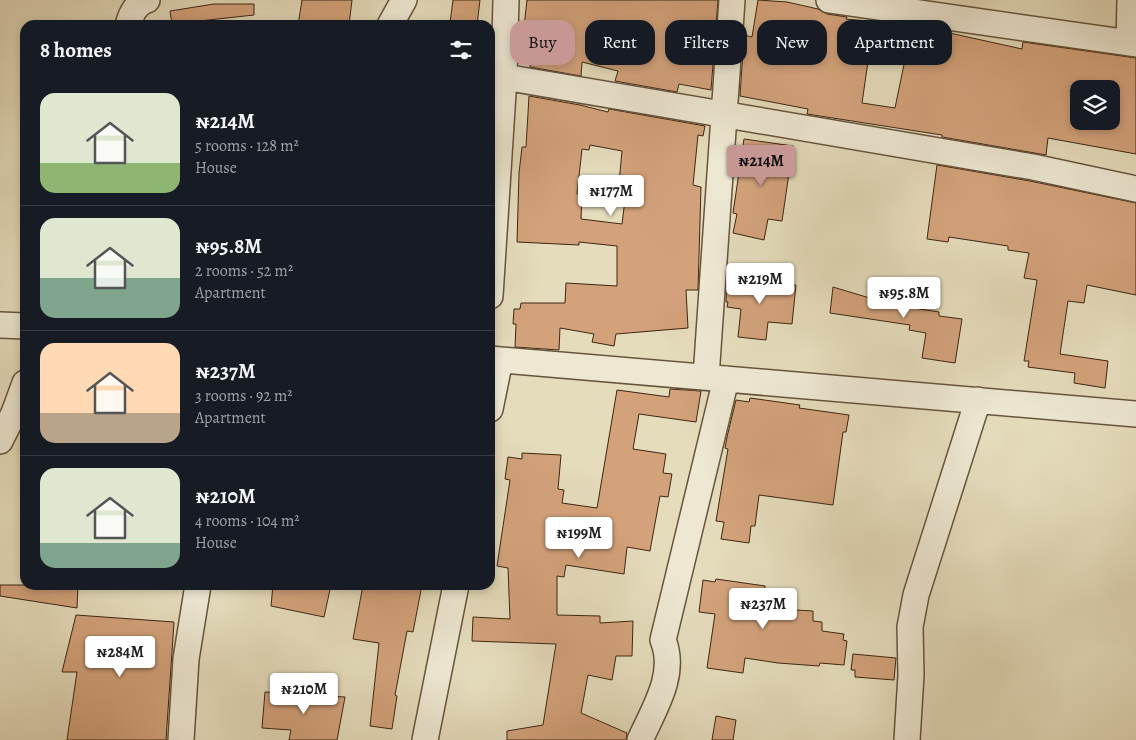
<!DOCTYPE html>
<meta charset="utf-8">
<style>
:root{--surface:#171b24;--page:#20242c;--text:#f1f3f6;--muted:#9ea1a6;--line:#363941;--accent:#c59692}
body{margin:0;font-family:Alegreya,serif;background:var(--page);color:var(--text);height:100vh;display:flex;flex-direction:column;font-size:19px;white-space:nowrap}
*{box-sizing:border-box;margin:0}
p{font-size:16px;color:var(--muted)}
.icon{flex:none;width:28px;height:28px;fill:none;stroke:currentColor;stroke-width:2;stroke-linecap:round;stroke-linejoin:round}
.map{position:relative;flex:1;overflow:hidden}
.details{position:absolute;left:20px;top:20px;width:475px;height:570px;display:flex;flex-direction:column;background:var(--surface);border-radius:15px;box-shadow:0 2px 8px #0003}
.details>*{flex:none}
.hud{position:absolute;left:510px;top:20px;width:475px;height:45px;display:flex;gap:10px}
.fabs{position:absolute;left:1070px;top:80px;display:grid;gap:10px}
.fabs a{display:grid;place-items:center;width:50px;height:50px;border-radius:10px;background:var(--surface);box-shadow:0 2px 8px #0003;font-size:25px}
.price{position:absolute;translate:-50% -42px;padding:0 11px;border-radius:5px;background:#fff;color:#222;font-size:16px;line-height:32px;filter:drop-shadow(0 1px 2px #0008)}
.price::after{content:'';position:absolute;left:50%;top:30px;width:15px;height:11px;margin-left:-8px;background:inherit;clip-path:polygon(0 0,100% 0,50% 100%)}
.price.current{background:var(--accent);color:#111}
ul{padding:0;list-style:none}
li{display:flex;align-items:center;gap:15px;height:125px;padding:0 20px}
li+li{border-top:1px solid var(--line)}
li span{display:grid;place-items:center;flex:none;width:140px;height:100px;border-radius:15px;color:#555}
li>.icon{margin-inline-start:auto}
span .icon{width:60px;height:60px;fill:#fffc;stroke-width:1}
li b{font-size:21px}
h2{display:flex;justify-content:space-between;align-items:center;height:60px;padding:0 20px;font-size:21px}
.tag{padding:0 18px;border-radius:15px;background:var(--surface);box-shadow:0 2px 8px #0003;font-size:18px;line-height:45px}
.tag.current{background:var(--accent);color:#111}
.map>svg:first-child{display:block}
.building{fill:#d3a27b;stroke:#3d2612;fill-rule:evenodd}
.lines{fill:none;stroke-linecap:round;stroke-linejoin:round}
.minor-casing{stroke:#67543c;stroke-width:28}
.minor{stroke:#eee8d3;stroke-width:25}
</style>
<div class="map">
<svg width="1136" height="740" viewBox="0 0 1136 740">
<rect width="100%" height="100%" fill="#e5dcbc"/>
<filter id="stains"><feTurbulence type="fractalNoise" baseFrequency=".004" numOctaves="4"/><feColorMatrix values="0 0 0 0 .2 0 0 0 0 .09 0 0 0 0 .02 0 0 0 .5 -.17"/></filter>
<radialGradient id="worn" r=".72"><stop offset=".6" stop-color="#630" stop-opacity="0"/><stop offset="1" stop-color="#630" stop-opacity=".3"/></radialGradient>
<path class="building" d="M302,0H352L349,25H298Z
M453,0H480L477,25L450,23Z
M527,0H718L711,90L679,84L677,92L615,81L618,71L582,62L581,76L530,67V63L519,61V36H523Z
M758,0L787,2L818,9L827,14L847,17L846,19L880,22L922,31L923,28L936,30L1022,49L1023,42L1136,58V154L1048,138L1046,155L942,137V135L807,114L808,109L740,96L744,35L752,37ZM871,41L907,50L895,108L862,103ZM1079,89H1111V121H1079Z
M214,4H254V15L172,24L170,11Z
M529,96L580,105L608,112L609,109L705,126L703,136L698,135L693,185L701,187L698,290H686L688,328L616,334L614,346L592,342L594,334L560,328L559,350L515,347L516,324H513L514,309H520L521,303H565L566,283L617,286V246L579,242V245L517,242L519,173L522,147H526ZM590,145L622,151L619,183L627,184L622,224L581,219L582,194H577L582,149L589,150Z
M744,139L793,146L782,221L768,219L764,240L733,233L737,214L733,213Z
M937,165L1030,181L1136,203V295L1087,285L1084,303L1068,301L1060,354L1108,361L1105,388L1074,383L1075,373L1028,367L1029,361H1024L1037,280L1024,278L1029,253L1008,250V246L949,237L948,242L927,239Z
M727,277L796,285L792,324L768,322L766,340L738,337L741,309L727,307L728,302H726Z
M833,287L873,299L874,290L915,296L914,308L939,312V316L962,319L955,363L922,358L926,333L909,330L910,325L830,313Z
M670,389L701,391L696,422L639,414L633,449L666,454L663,473L672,474L668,497L660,496L650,551L627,547L624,574L566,565L564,577L557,576V615L600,616V623L633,621L632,656H616L612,680L588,675L581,713L627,733L626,740H507V731L543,725L556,644L472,641L473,617L510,619L508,568L497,566L510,480L505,479L508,457L522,459V453L561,455L558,489L564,490L562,503L597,508L617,390L669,397Z
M750,398L800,405L799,408L849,415L846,432H843L833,505L759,495L755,526H751L749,543L721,539L724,522L716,521L728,449L725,448L727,437L736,400L749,402Z
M716,579L765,586L762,608L813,611V621L822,622V631L844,634L843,640L847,641L844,665L820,663L819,666L778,663L745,658L743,673L707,668L715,614L699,612L703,580L715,582Z
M0,585H78L77,608L0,596Z
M273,585H331L324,617L271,606Z
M363,585H422L413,632L407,631L395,695L397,696L392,729L370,726L379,643L353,639Z
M76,615L174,622L166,740H67L77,672H62Z
M853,654L896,658L894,680L855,677V670H851Z
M265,692L345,697L337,740H289L291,730L262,728Z
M716,716L736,720L733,740H712Z"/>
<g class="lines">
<defs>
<path id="minor" d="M829,0L1136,44
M128,25C131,14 136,3 147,0
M390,25L404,0
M1129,43L1130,0
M504,77L1033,167L1136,189
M490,296L504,77L506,0
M0,325L25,326
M490,359L1136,414
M706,377L732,0
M490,409L500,360
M0,441L14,413L25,383
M181,740L186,659L198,585
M425,740L456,585
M640,740C654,709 677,674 663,640L726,379
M907,740L911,675L910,627L916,595L978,400"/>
</defs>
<use href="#minor" class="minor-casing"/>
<use href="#minor" class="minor"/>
</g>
<rect width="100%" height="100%" filter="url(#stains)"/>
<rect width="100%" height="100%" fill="url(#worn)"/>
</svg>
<div class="fabs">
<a><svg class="icon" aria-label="layers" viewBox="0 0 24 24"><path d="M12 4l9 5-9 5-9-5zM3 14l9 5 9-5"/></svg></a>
</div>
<b class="price current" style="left:761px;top:187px">₦214M</b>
<b class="price" style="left:611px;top:217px">₦177M</b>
<b class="price" style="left:760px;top:305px">₦219M</b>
<b class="price" style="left:904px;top:319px">₦95.8M</b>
<b class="price" style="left:579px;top:559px">₦199M</b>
<b class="price" style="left:763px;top:630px">₦237M</b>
<b class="price" style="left:120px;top:678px">₦284M</b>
<b class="price" style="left:304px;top:715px">₦210M</b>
<div class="hud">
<a class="tag current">Buy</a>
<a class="tag">Rent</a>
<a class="tag">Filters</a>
<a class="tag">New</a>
<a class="tag">Apartment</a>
</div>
<section class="details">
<h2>8 homes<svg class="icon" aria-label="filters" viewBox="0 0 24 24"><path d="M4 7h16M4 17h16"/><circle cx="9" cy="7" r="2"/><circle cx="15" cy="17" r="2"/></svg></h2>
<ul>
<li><span style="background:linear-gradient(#dfe7d0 70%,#8fb573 0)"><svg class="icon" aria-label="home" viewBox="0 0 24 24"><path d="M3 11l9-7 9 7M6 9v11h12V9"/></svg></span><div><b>₦214M</b><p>5 rooms · 128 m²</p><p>House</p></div></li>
<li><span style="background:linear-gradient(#dfe7d0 60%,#7fa58c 0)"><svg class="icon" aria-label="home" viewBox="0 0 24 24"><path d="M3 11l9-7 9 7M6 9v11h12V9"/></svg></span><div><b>₦95.8M</b><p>2 rooms · 52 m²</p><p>Apartment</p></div></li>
<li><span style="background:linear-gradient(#ffd9b3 70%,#b9a48a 0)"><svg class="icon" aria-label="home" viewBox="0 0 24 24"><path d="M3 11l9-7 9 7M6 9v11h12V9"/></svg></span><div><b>₦237M</b><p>3 rooms · 92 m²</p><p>Apartment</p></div></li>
<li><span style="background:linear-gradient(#dfe7d0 75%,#7fa58c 0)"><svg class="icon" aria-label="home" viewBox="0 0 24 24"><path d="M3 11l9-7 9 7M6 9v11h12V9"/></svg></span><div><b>₦210M</b><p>4 rooms · 104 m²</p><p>House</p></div></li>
</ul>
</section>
</div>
